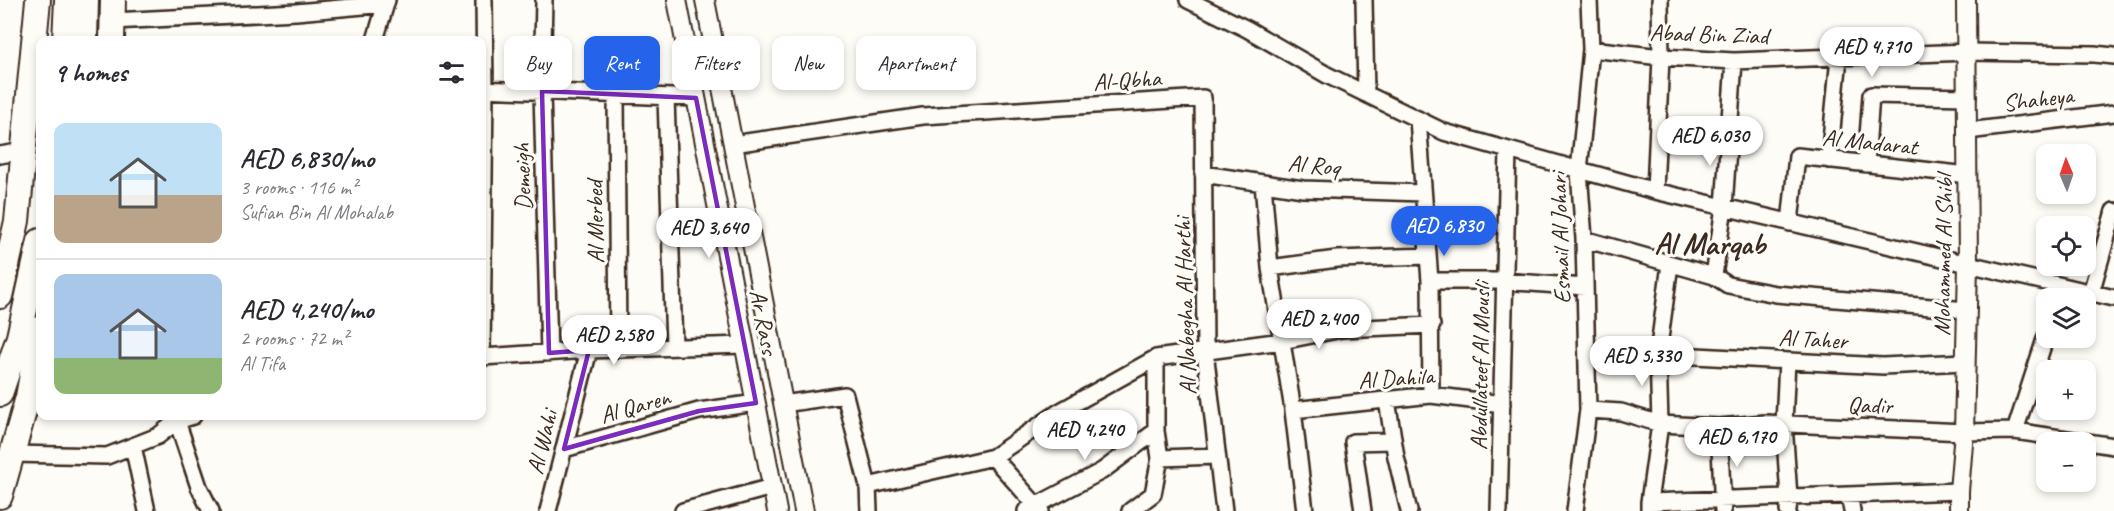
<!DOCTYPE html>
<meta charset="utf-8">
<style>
:root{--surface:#fff;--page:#f7f7f7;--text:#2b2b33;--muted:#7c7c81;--line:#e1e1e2;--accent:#2563eb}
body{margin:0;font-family:Caveat,sans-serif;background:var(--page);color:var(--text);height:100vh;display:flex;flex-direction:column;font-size:22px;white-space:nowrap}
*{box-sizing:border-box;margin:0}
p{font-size:20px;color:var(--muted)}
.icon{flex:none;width:33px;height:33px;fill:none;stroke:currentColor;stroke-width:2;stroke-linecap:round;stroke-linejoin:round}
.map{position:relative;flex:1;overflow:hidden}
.side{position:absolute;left:36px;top:36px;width:450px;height:384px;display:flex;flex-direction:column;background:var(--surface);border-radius:12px;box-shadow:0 3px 9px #0003}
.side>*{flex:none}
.hud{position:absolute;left:504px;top:36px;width:570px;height:54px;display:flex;gap:12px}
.needle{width:39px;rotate:358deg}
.fabs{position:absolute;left:2036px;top:144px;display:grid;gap:12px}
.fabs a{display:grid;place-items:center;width:60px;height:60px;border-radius:12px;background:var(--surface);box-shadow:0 3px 9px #0003;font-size:30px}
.price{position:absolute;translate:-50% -51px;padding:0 14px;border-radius:21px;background:#fff;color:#222;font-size:20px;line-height:39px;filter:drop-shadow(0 2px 3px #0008)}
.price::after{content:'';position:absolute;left:50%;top:36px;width:18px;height:14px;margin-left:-9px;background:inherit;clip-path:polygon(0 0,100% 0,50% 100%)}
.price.active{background:var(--accent);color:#fff}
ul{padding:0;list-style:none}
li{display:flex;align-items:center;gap:18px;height:150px;padding:0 18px}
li+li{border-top:2px solid var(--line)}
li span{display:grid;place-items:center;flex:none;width:168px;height:120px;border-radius:12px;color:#555}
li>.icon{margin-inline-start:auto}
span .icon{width:72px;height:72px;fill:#fffc;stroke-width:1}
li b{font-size:26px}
h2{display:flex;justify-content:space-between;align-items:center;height:72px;padding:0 18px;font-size:26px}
.tag{padding:0 21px;border-radius:12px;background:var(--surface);box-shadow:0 3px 9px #0003;font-size:21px;line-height:54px}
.tag.active{background:var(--accent);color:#fff}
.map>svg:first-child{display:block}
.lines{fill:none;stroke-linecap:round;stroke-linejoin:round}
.minor-casing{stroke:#3b2a1e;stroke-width:20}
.tertiary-casing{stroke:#3b2a1e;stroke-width:22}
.primary-casing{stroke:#3b2a1e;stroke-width:28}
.minor{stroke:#fdfcf7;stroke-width:15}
.tertiary{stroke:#fdfcf7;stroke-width:18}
.primary{stroke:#fdfcf7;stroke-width:24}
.marked{fill:none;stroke:#7b2cbf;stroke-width:4.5;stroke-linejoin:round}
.labels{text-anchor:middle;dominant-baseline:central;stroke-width:6;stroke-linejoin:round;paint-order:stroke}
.street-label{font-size:24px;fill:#3b2a1e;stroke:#fdfcf7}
.district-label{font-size:30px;font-weight:bold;fill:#3b2a1e;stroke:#fdfcf7}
</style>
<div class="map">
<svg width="2114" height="511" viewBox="0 0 2114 511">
<rect width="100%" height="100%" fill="#fdfcf7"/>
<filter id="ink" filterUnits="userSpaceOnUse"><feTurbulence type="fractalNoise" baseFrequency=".0167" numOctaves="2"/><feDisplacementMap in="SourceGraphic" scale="12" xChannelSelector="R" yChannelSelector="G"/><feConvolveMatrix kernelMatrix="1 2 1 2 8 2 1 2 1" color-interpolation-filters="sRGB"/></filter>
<g filter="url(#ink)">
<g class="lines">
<defs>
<path id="minor" d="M544,0L542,91L549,353
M1188,0L1247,29L1327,75L1444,132L1655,191L2114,298
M1364,0L1366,94
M112,21L296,12L386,4
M375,40L387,0
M1591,49L1661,57L1734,61L1968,52L2094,54L2114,56
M482,89L696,98
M616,95L618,349
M666,97L674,347
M1418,119L1430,281L1431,395
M1968,131L2114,113
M733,144L923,116L1203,98L1205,351L1224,511
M0,155L24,151
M1829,160L1839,57
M1866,164L1871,95L1968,97
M1203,174L1303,189L1423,193
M1263,183L1270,268L1293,410L1305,511
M1655,191L1661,57L1660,0
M1790,223L1797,156L1968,175
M1584,239L1714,276L1728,285L1776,294L1967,310
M1270,268L1337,259L1428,256
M1714,276L1724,207L1734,61
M1430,281H1503L1585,287
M2091,293L2114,211
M482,354L485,89L484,0
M1658,354L1883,366L1965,362
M482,357L589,350L744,345
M1787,361L1784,424L1789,497L1788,511
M1387,400L1396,457L1409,511
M783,404L845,395L868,486L869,511
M1293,410L1431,395L1502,404
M1588,410L1621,412L1660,424L1719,427L1765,423L1964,432L2015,431L2114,446
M177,421L199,487L211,511
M1719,427L1723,511
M2015,431L2046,336
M133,446L147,511
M564,449L699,411L756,403
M12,454L107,456L158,436L177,421L193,416
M993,457L1041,511
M1160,458L1217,456
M868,486L993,457L1059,412L1156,358L1282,341L1342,329L1432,325
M1849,495L1852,511
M1649,502L1959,491
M548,511L589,350
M683,511L772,487
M1026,511L1102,471L1156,431
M1130,511L1153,494L1160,458L1156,431V358
M1363,511L1353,442L1392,441
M1499,511L1508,150
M1575,511L1588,410L1584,239L1579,171L1591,49L1589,0
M1649,511V502L1660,424L1658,354L1670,264"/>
<path id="tertiary" d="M677,0L777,511
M705,0L804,511
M1959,511V491L1964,432L1968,265L1966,0"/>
<path id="primary" d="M65,40L67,0
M85,40L86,0
M112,40L113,0
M0,296L17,221L38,0
M0,394L19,337L40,241
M0,496L28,397L40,329"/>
</defs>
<use href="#minor" class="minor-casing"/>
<use href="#tertiary" class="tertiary-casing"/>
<use href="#primary" class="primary-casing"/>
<use href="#minor" class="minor"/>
<use href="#tertiary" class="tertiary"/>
<use href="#primary" class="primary"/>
</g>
</g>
<path class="marked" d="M542,91L696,98L756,403L699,411L564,449L589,350L549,353Z"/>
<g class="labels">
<g class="street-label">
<text transform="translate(1709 34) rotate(2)">Abad Bin Ziad</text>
<text transform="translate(1127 80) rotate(-4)">Al-Qbha</text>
<text transform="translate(2038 99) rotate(-7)">Shaheya</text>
<text transform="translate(1870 142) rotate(6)">Al Madarat</text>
<text transform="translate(1314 165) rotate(5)">Al Roq</text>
<text transform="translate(522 177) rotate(-92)">Demeigh</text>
<text transform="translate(595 222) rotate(-91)">Al Merbed</text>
<text transform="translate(1560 238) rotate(-92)">Esmail Al Johari</text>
<text transform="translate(1943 255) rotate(-89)">Mohammed Al Shibl</text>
<text transform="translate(1185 306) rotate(-92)">Al Nabegha Al Harthi</text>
<text transform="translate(764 322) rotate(79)">Ar Rass</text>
<text transform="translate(1813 339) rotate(3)">Al Taher</text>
<text transform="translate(1480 366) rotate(-89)">Abdullateef Al Mousli</text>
<text transform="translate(1396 378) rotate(-4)">Al Dahila</text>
<text transform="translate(1870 405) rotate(2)">Qadir</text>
<text transform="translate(635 406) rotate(-16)">Al Qaren</text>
<text transform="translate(542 442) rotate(-76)">Al Wahi</text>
</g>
<g class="district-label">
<text x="1710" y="244">Al Marqab</text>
</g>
</g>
</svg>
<div class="fabs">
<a><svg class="needle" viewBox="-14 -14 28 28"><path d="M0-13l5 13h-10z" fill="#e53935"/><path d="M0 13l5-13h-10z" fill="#7c7c81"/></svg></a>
<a><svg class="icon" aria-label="locate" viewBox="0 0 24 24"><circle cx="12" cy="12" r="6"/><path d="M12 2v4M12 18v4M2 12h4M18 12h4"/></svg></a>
<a><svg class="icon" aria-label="layers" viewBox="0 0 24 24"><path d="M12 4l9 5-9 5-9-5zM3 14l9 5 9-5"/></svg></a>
<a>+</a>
<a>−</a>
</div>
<b class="price" style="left:1872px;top:78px">AED 4,710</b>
<b class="price" style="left:1710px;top:167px">AED 6,030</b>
<b class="price active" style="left:1444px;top:257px">AED 6,830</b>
<b class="price" style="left:709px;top:259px">AED 3,640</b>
<b class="price" style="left:1319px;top:350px">AED 2,400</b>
<b class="price" style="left:614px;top:366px">AED 2,580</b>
<b class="price" style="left:1642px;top:387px">AED 5,330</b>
<b class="price" style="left:1085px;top:461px">AED 4,240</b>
<b class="price" style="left:1737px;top:468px">AED 6,170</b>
<div class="hud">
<a class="tag">Buy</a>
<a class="tag active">Rent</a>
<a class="tag">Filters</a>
<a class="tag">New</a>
<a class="tag">Apartment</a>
</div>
<section class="side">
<h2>9 homes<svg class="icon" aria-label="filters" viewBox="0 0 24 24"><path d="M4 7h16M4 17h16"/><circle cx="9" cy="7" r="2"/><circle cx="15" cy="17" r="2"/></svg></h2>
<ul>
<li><span style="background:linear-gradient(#bfe0f5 60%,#b9a48a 0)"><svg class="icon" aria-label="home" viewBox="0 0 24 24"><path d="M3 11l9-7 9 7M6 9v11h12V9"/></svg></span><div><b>AED 6,830/mo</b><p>3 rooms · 116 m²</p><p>Sufian Bin Al Mohalab</p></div></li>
<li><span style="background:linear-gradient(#a9c7e8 70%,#8fb573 0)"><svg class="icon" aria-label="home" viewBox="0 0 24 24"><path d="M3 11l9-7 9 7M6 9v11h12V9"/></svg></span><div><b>AED 4,240/mo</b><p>2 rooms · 72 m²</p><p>Al Tifa</p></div></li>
</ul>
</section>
</div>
